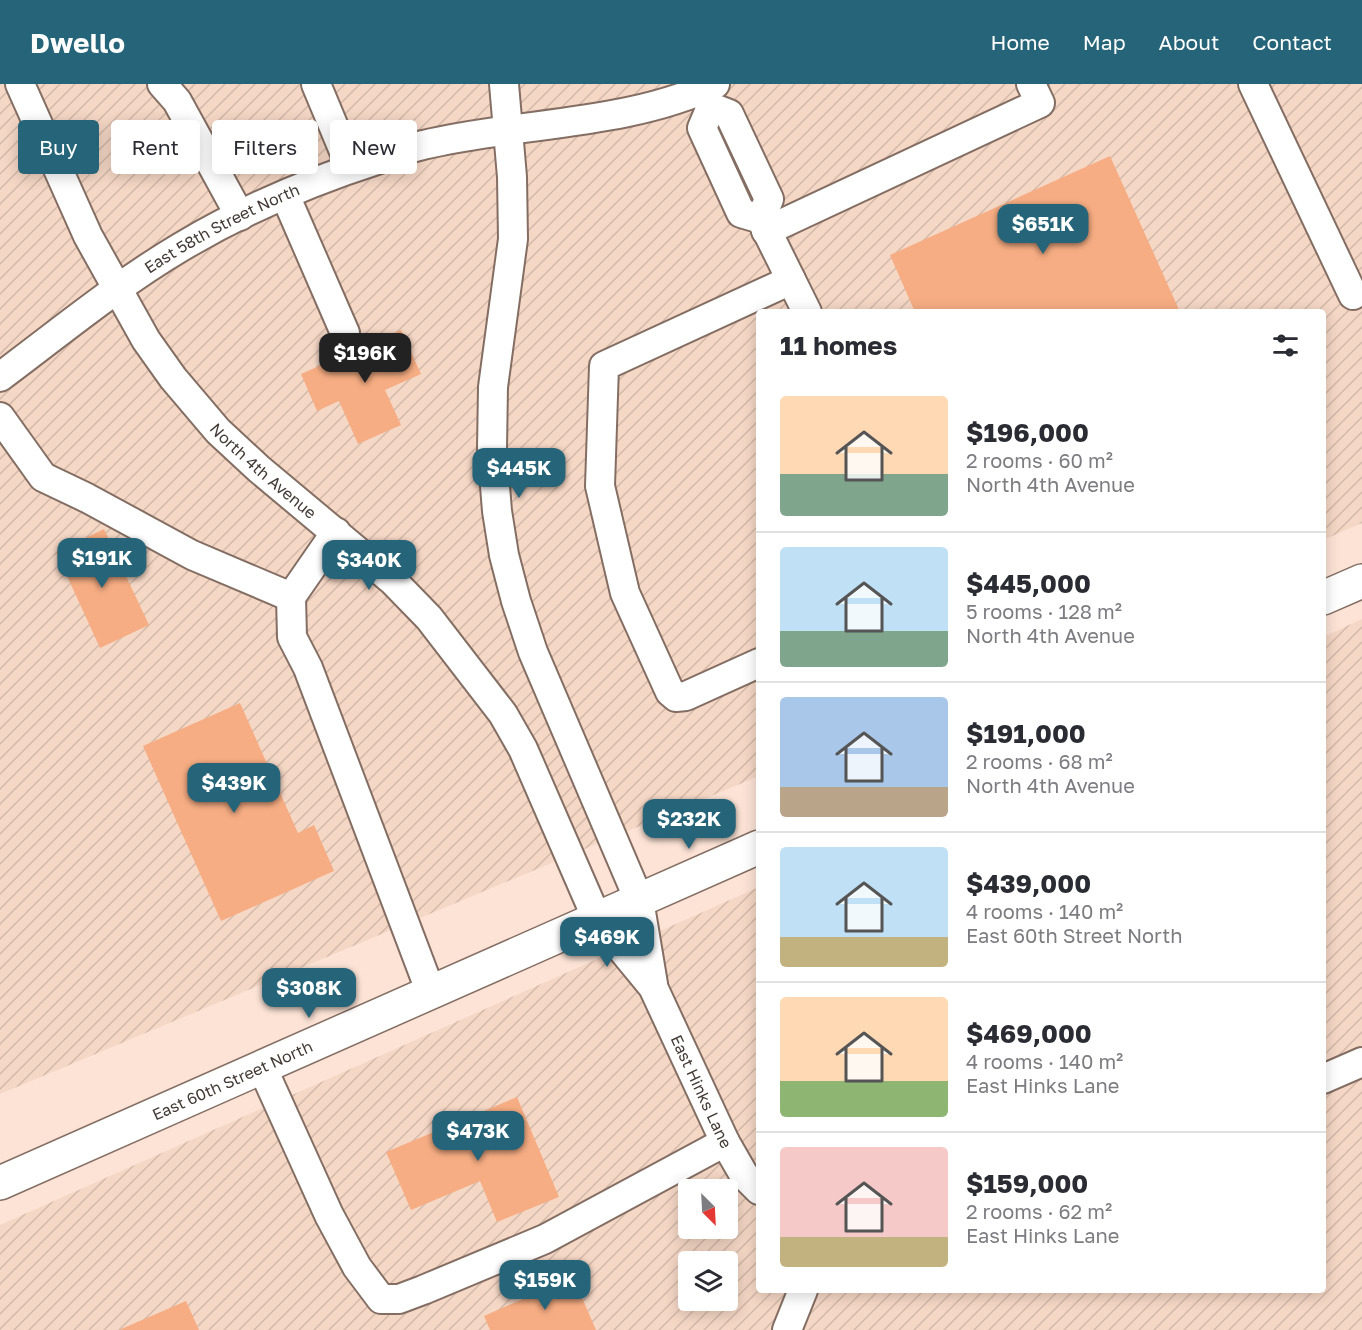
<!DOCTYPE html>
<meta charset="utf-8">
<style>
:root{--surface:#fff;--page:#f2f2f3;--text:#2b2b33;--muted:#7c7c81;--line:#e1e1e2;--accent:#256479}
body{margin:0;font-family:"Golos Text",sans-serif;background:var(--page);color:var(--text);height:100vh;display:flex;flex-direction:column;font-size:22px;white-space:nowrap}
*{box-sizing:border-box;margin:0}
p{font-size:20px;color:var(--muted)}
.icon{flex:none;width:33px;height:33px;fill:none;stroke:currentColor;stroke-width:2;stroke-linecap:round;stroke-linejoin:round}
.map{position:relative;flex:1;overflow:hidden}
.panel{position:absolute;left:756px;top:225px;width:570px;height:984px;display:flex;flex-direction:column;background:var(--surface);border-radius:6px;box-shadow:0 3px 15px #0003}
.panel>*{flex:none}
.top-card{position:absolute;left:18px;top:36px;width:570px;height:54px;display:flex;gap:12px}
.needle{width:39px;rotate:156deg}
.fabs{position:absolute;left:678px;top:1095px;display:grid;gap:12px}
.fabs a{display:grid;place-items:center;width:60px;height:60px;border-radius:6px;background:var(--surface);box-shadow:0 3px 15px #0003;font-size:30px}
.price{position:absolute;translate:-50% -51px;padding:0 14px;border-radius:12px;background:var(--accent);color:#fff;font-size:20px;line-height:39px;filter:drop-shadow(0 2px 3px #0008)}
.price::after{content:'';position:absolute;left:50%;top:36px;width:18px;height:14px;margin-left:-9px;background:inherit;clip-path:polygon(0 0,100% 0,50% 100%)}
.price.current{background:#222;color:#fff}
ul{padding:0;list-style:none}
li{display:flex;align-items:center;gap:18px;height:150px;padding:0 24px}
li+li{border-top:2px solid var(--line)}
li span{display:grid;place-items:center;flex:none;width:168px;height:120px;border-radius:6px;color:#555}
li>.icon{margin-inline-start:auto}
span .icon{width:72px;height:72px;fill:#fffc;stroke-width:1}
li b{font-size:26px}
h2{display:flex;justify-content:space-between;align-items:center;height:72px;padding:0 24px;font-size:26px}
.pill{padding:0 21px;border-radius:6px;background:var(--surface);box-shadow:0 3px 15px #0003;font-size:21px;line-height:54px}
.pill.current{background:var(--accent);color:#fff}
header{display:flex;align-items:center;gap:36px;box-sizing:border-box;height:84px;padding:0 30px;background:var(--accent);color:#fff}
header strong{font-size:28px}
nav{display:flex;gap:33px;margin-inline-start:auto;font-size:21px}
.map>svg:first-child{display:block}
.industrial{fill:url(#industrial-furrows);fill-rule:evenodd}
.building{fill:#f6ad83}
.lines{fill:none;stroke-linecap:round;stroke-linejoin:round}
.minor-casing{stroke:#846e63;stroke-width:32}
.major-casing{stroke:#846e63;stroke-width:36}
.minor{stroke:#fff;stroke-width:28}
.major{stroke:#fff;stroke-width:33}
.labels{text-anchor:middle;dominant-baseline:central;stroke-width:5;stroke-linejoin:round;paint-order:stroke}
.street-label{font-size:16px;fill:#433a35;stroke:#fef4ee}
</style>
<header>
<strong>Dwello</strong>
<nav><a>Home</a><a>Map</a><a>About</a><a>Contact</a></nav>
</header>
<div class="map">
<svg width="1362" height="1246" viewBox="0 0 1362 1246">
<defs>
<pattern id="industrial-furrows" width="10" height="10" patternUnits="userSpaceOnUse" patternTransform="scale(1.5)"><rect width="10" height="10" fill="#f5d7c5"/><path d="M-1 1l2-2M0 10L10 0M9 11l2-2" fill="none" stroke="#d3b9aa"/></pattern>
</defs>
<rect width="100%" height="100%" fill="#fce3d6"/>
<path class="industrial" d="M0,0H1362V439L1323,456V228H759V692L0,1010Z
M1362,535V1246H0V1141L759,803V1206H1323V553ZM688,1106H728V1144H688ZM688,1178H728V1216H688Z"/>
<path class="building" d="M1110,72L1180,228H915L890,171Z
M401,246L421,290L385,306L401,341L358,360L339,317L317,327L301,290Z
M104,445L149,541L100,564L56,468Z
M240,619L298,749L314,741L334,787L221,837L143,662Z
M517,1013L559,1113L497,1138L480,1097L411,1126L386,1068Z
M573,1193L596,1246H490L484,1232Z
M186,1217L199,1246H119Z"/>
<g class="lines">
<defs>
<g id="minor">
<path id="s1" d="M20,0L88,152L146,256L173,294L218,347L259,385L393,497L429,534L503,630L523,665L597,835L653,903L725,1058L744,1091L759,1106"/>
<path d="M162,0L177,17L240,132"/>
<path d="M316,0L351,84"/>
<path d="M504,0L512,93L513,155L493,303L492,364L497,427L504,471L516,517L533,568L639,816L653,900"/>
<path d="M1253,0L1353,211"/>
<path d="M702,6L711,23L729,30L769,115L761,135"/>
<path d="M711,23L702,44L741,129L761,135L807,228"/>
<path d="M285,111L345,249"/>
<path d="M766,147L1040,19L1031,0"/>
<path id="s2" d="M0,293C59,249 117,201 181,163C243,126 311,97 380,75C394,70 408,64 423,61C518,38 626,42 715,0"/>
<path d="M0,333L43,393L87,414L192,471L291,513"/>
<path d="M336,448L291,513L292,553L308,584L431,909"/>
<path d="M759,579L686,612L676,613L670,608L625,509L600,402L604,282L791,196"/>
<path d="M262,983L329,1131L357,1183L381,1215H399L423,1206L545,1155L725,1058"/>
<path d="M1323,995L1362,978"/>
<path d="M787,1246L803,1206"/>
</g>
<g id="major">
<path d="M1323,514L1362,497"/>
<path id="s3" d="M0,1099L759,763"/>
</g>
</defs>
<use href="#minor" class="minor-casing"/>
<use href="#major" class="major-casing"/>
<use href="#minor" class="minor"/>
<use href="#major" class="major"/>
</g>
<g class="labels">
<g class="street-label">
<text stroke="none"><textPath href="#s2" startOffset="268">East 58th Street North</textPath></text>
<text stroke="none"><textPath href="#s1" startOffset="462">North 4th Avenue</textPath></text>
<text stroke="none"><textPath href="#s3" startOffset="254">East 60th Street North</textPath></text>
<text stroke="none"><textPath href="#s1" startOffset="1234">East Hinks Lane</textPath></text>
</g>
</g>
</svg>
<div class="fabs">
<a><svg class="needle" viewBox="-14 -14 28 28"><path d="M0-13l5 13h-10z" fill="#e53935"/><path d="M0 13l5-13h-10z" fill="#7c7c81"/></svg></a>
<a><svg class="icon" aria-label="layers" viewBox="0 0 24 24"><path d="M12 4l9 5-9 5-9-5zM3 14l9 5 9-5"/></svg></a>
</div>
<b class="price" style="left:1043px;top:171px">$651K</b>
<b class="price current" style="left:365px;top:300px">$196K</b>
<b class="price" style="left:519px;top:415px">$445K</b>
<b class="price" style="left:102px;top:505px">$191K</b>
<b class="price" style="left:369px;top:507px">$340K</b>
<b class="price" style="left:234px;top:730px">$439K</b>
<b class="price" style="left:689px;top:766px">$232K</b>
<b class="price" style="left:607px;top:884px">$469K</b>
<b class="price" style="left:309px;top:935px">$308K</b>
<b class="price" style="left:478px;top:1078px">$473K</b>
<b class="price" style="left:545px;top:1227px">$159K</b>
<div class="top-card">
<a class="pill current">Buy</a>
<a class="pill">Rent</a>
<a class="pill">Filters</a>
<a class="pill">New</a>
</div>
<section class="panel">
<h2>11 homes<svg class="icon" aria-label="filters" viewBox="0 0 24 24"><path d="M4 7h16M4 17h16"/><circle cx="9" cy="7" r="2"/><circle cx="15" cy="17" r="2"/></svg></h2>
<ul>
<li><span style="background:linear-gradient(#ffd9b3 65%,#7fa58c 0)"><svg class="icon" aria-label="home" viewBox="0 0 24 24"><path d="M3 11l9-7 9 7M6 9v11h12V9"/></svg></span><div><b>$196,000</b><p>2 rooms · 60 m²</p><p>North 4th Avenue</p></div></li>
<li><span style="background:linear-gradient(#bfe0f5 70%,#7fa58c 0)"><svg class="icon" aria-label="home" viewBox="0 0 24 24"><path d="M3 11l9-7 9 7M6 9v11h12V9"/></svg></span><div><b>$445,000</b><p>5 rooms · 128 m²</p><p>North 4th Avenue</p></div></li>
<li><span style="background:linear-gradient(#a9c7e8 75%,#b9a48a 0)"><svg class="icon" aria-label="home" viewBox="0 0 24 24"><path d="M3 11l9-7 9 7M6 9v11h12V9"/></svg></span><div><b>$191,000</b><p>2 rooms · 68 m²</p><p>North 4th Avenue</p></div></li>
<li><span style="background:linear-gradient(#bfe0f5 75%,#c2b280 0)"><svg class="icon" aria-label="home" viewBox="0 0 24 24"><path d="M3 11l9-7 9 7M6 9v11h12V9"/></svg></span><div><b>$439,000</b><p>4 rooms · 140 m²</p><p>East 60th Street North</p></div></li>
<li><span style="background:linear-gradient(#ffd9b3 70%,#8fb573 0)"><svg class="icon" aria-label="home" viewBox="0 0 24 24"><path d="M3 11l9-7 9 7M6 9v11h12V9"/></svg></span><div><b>$469,000</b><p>4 rooms · 140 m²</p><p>East Hinks Lane</p></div></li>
<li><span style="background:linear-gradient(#f6c9c9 75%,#c2b280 0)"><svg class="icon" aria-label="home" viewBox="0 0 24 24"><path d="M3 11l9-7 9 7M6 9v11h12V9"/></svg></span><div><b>$159,000</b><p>2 rooms · 62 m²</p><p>East Hinks Lane</p></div></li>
</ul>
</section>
</div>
